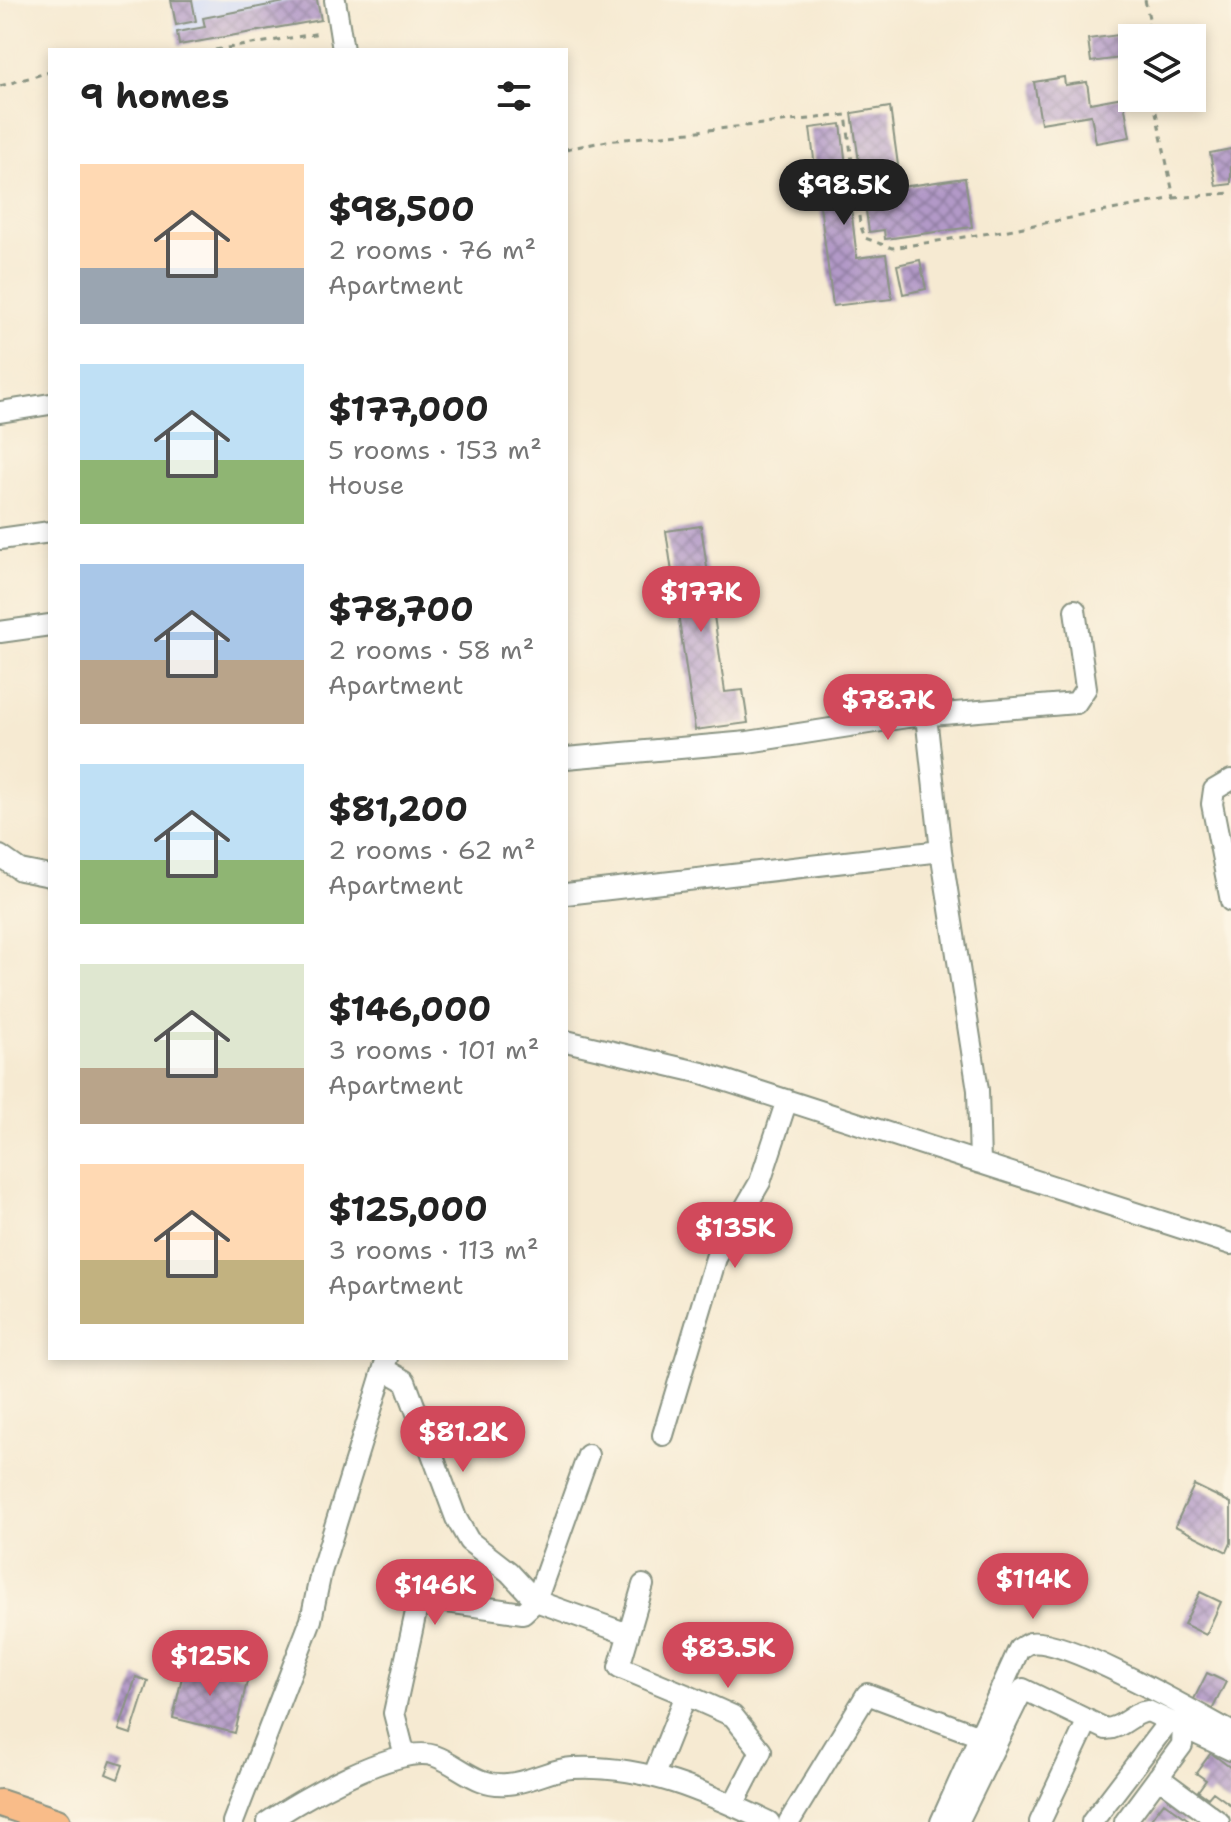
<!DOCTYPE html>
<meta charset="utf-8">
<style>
:root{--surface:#fff;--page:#f2f2f2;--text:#222;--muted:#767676;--accent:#d1495b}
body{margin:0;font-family:"Shantell Sans",sans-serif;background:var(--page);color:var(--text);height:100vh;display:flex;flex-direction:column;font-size:30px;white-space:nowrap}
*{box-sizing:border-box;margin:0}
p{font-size:26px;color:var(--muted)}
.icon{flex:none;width:44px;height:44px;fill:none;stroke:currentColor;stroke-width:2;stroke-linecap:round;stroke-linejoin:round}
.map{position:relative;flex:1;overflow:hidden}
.panel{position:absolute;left:48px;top:48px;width:520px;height:1312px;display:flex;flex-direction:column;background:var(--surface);border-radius:0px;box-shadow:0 4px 12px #0003}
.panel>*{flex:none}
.buttons{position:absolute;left:1118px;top:24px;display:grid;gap:16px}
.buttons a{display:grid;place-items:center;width:88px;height:88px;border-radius:0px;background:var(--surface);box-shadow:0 4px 12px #0003;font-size:40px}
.price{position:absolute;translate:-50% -68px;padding:0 18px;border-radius:28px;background:var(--accent);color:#fff;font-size:26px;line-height:52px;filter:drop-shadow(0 2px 4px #0008)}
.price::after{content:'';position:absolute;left:50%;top:48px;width:24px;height:18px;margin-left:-12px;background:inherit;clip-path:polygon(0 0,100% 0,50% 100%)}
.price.active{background:#222;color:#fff}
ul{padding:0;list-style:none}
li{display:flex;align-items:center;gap:24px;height:200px;padding:0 32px}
li span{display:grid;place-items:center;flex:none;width:224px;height:160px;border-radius:0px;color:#555}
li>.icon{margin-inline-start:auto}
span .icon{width:96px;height:96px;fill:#fffc;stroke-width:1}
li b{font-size:34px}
h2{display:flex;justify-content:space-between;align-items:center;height:96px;padding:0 32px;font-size:34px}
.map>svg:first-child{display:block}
.built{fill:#cfdafa}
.building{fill:url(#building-cross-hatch)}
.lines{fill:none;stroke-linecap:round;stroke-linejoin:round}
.minor-casing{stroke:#8a9483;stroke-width:24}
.major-casing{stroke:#8a9483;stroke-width:30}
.path{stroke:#8a9483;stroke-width:3;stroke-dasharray:6 6;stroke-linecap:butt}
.minor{stroke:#fff;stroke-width:20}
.major{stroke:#f9bc89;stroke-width:26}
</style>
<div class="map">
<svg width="1231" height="1822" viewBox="0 0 1231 1822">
<defs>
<pattern id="building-cross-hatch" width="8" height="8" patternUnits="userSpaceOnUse" patternTransform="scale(2)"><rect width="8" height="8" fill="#b299c7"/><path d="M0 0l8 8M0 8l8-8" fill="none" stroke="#907ea2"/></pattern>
</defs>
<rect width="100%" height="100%" fill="#fcf5e5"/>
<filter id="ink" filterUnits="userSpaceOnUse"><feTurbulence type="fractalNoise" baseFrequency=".0125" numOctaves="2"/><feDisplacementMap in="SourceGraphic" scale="16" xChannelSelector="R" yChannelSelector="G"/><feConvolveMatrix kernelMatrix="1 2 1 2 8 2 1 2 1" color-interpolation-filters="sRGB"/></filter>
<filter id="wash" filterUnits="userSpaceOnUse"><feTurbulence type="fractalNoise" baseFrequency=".006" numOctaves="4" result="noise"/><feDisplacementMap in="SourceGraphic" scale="32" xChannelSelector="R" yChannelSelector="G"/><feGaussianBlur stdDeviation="1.8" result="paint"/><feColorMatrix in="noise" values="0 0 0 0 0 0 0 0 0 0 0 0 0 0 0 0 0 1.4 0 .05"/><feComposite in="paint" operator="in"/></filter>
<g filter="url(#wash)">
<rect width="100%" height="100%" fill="#f6ead2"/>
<path class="built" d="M171,0H317L321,20L179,45Z"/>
<g id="blocks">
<path class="building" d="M171,0H192L196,21L176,25Z
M295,0H317L321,20L179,45L177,32L205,27L203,18Z
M1118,35L1121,58L1091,62L1088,39Z
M1064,77L1065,85L1087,82L1090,103L1123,97L1130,137L1096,143L1091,115L1041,123L1034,82Z
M890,107L901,187L965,178L972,227L885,239L884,230L869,232L852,113Z
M841,124L857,258L886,254L892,299L833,306L810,128Z
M1231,149V184L1216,186L1210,153Z
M920,260L926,289L903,294L897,265Z
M701,526L725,692L743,690L748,723L695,730L666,531Z
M1194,1485L1231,1503V1543L1227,1552L1175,1526Z
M1200,1592L1221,1602L1206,1635L1184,1624Z
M185,1663L248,1677L235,1733L173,1718Z
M1207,1673L1226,1682L1211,1712L1192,1703Z
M136,1677L148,1681L131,1734L119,1730Z
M1211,1753L1231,1768V1805L1213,1792L1208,1798L1198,1791L1206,1780L1196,1773Z
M111,1761L123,1765L118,1779L106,1774Z
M1164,1802L1189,1820L1188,1822H1149Z"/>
</g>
</g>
<g filter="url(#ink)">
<use href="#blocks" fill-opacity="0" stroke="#8a9483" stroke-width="2"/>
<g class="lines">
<defs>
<path id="minor" d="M335,0L343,50
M0,412L50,404
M0,539L50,532
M0,632L50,625
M926,716L941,851L978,1090L980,1163
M566,758L748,742L907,717L1076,703L1086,688L1075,610
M1231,780L1214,790L1212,804L1231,901
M0,856L20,870L50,876
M566,894L941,851
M566,1041L702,1073L1231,1244
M384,1369L405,1381L456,1518L469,1541L509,1572L536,1601L523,1613L419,1598L394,1713L405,1756
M663,1435L716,1258L760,1182L787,1100
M588,1455L536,1601L628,1634
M643,1585L619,1667L686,1695
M654,1775L686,1695L733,1716L761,1751L733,1805
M1158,1777L1219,1822
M233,1822L311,1620L321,1572L387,1358
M268,1822C299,1800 398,1743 435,1756C460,1765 477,1787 507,1784C529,1783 550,1769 572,1768C644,1764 705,1792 769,1822
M789,1822L867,1694L982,1737
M941,1822L1019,1649C1023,1647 1026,1644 1030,1643C1064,1636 1196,1713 1231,1732
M958,1822L1023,1689L1106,1729C1124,1728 1131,1713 1148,1711L1231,1750
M1040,1822L1088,1720
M1092,1822L1169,1721
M1125,1822L1182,1745L1183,1727"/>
<path id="major" d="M0,1803L57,1822"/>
</defs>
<use href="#minor" class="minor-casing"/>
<use href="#major" class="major-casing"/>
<path class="path" d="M1145,0L1149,18L1147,38
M215,50L321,33
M0,86L50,72
M566,149L607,141L846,115L860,224L865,238L892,248L1003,231L1174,198L1153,98
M1174,198L1231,193"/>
<use href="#minor" class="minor"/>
<use href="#major" class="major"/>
</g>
</g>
</svg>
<div class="buttons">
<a><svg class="icon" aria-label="layers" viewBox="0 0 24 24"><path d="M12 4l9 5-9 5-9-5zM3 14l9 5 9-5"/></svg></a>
</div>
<b class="price active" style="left:844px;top:227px">$98.5K</b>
<b class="price" style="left:701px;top:634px">$177K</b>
<b class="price" style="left:888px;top:742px">$78.7K</b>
<b class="price" style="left:735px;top:1270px">$135K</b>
<b class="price" style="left:463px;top:1474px">$81.2K</b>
<b class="price" style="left:1033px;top:1621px">$114K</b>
<b class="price" style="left:435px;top:1627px">$146K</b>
<b class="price" style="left:728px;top:1690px">$83.5K</b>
<b class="price" style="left:210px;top:1698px">$125K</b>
<section class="panel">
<h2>9 homes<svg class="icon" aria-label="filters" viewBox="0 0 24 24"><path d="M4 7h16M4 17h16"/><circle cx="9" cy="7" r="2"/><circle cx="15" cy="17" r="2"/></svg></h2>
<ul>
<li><span style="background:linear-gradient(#ffd9b3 65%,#9aa5b1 0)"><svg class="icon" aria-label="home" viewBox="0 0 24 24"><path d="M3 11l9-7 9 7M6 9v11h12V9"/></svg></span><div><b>$98,500</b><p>2 rooms · 76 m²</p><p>Apartment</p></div></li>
<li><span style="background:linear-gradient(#bfe0f5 60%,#8fb573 0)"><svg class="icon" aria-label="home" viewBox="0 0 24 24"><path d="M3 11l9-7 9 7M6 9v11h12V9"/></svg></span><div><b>$177,000</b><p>5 rooms · 153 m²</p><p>House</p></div></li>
<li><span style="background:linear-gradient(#a9c7e8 60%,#b9a48a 0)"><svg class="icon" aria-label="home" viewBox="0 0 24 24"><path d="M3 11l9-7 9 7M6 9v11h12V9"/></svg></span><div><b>$78,700</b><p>2 rooms · 58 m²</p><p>Apartment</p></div></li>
<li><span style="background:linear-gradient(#bfe0f5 60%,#8fb573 0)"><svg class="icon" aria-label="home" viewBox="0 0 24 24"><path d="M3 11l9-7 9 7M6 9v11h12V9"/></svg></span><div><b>$81,200</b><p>2 rooms · 62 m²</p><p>Apartment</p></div></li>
<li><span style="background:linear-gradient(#dfe7d0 65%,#b9a48a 0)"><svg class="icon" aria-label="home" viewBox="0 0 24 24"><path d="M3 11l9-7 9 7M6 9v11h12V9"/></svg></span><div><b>$146,000</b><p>3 rooms · 101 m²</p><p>Apartment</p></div></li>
<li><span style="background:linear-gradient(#ffd9b3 60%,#c2b280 0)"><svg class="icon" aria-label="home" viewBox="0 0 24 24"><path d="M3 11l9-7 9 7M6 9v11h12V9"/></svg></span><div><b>$125,000</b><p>3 rooms · 113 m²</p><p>Apartment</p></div></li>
</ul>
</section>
</div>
